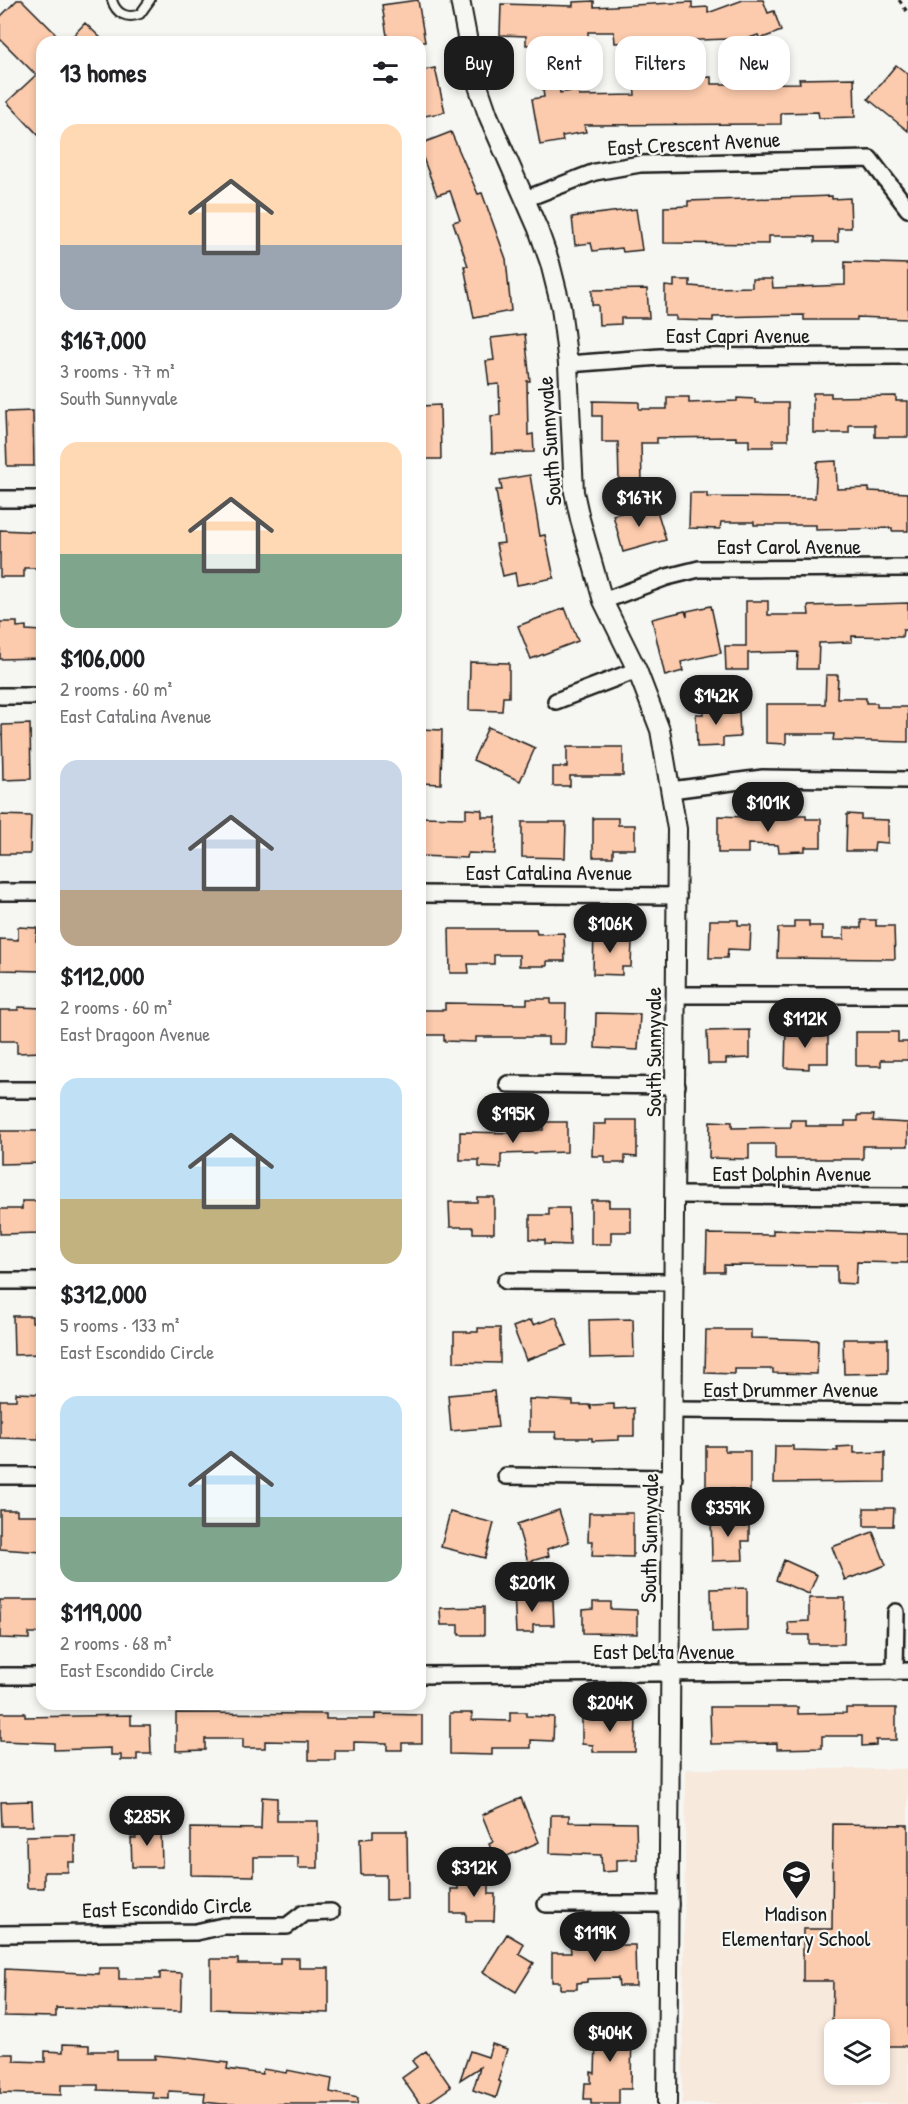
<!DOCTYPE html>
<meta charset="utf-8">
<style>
:root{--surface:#fff;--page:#f6f6f6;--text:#202124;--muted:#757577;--accent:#1c1c1c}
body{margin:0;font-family:"Patrick Hand",sans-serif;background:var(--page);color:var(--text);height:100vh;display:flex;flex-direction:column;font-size:22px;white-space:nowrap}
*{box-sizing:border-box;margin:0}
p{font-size:20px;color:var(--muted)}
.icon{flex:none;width:33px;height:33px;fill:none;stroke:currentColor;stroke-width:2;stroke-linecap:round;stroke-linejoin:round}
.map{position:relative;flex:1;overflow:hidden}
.details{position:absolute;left:36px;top:36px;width:390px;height:1674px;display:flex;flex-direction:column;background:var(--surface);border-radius:18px;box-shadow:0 3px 9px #0003}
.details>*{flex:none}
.banner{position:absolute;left:444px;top:36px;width:374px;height:54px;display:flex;gap:12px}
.buttons{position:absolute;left:824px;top:2019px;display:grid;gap:12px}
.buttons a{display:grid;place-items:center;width:66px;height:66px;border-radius:12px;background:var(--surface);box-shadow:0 3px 9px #0003;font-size:30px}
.price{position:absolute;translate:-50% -51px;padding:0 14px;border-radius:21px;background:var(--accent);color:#fff;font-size:20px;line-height:39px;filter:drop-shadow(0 2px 3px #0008)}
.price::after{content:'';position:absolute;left:50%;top:36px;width:18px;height:14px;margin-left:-9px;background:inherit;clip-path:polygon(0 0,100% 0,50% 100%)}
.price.current{background:#222;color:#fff}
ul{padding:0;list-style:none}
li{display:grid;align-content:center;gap:12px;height:318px;padding:0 24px}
li span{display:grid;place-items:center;height:186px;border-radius:18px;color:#555}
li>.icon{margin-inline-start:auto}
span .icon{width:108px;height:108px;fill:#fffc;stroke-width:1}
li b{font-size:26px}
h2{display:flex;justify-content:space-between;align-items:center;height:72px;padding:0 24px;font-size:26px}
.tag{padding:0 21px;border-radius:18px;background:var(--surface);box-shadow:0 3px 9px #0003;font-size:21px;line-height:54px}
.tag.current{background:var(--accent);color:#fff}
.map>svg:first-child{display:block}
.built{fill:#f8e9dd;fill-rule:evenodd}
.building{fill:#fccaac;stroke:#1c1c1c;stroke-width:1.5}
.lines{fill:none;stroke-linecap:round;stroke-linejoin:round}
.service-casing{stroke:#1c1c1c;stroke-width:12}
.minor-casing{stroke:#1c1c1c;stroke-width:20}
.tertiary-casing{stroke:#1c1c1c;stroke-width:22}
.path{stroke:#1c1c1c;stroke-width:3;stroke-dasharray:4.5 4.5;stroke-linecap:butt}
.service{stroke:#f6f6f2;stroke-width:8}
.minor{stroke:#f6f6f2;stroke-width:15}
.tertiary{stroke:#f6f6f2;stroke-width:18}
.labels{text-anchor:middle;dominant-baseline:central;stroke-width:4.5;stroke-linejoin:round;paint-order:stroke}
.street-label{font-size:22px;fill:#1c1c1c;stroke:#f6f6f2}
.poi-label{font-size:22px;fill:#1c1c1c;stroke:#f6f6f2}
</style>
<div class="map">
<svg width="908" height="2104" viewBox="0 0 908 2104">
<rect width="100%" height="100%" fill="#f6f6f2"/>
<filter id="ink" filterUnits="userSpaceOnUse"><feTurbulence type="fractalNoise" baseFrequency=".0167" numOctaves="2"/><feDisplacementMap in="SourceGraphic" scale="12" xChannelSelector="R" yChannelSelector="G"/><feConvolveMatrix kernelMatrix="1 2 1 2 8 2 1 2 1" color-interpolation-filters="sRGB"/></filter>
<g filter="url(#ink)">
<path class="built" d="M686,1769H908V2104H682ZM834,2030H879V2074H834Z"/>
<path class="building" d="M17,0H22L64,42H42V139L7,102L36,75L0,39V17Z
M418,0L425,42H388L382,5Z
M743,0H763L768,13L774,11L781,31L760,39L758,35L730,45L728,39L615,43L614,32H588V43L526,45V36L500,35L501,4L573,6V2L594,1V7L692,2V8L708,7V13Z
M85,23L105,42H67Z
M896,65L908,74V131L868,99Z
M435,68L445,112L425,116L420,97V71Z
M711,77V84H723L800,83L799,79L854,78L855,117L819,118L818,112L781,113V124L584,125L586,132L562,136L563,141L540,145L532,99L544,97L543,90L559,87L560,93L578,90L579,96L635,95L634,82L687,85L686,78Z
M451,132L478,194L482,193L506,259L511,311L474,318L464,266H468L453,222L460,220L450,191L437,195L420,150V144Z
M832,196V199L850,198L851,228H838V242H815V237L803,236H769V244L664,243V207L688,206V201Z
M636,209L642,250L623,252L622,248L593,251L591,243L575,245L572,217Z
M845,262L908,264V319L857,317V320H804V315L713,317V321L676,320V316H665V286L674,287V280H690V286L714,288L752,287V279H772L773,288L845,285Z
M647,289L649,318H621V324L599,325L598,305H592V290Z
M525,334L530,381H527L528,435L533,434L534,452L492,453L491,416L500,415L499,384L489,385L486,361L494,360L491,338Z
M813,393H831V397L896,396V401H908V437H875V425H849V433H813Z
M667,397H689V403L737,401V398L755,399V403H788V440H773V447H749V440H736V437L657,438V443H641L642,482L619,483L618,442H602V416H593V401L639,402V409H667Z
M440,405L441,459H420V406Z
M33,411L34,466H7L5,412Z
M836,461L837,489L869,488V491L908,493V531H892V528L816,530V525H754V522H721L720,529L689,528L690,493H707V497L815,498L817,462Z
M530,475L540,536L545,535L554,578L517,585L515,573L503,576L496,544L504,543L496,490H502L500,480Z
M655,504L666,540L623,552L613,515Z
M0,530L42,532V568H24V577H0Z
M746,601H768V615H809L808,606L908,603V630H903L902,637L852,636V642L819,643L818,669H797L798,652L748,653V670H726L725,646H746Z
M711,606L721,653L681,662L683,671L665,676L652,619L685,611L687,617V611Z
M565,608L578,641L531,659L518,626Z
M0,622H17V627L26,626V630L42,631V658L0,659Z
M470,662L509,663V697H503L502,711L469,710Z
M826,675H838L837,698H866V703H877V707H908V742L833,740L834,734H786V744L766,743V704H825Z
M725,705L726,712H739L740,737L723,738V746L697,747L696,714H703V706Z
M30,724L31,779L3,780L2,725Z
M488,727L535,748L520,781L473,760Z
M420,729L442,730L441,784L420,783Z
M567,747H623V776H570V786H553V767H567Z
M466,809L482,810V817H496L495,854L468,853L467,858L420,856V817L466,818Z
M847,814L861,815V819L888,820V843L875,842L874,851H846Z
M0,815L31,816L30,854H0Z
M778,815H806V819H821V847H805V851L779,852L778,845L748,844V853H718V816L778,818Z
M593,818H618V825H635V849H613V857H593Z
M522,822H566L565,858L522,857Z
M710,920H738V925H751L750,950L728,949L727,958H709Z
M861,920H876V926H894L895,959L777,958L778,928H794V921H809V926H822V939H844V928H861Z
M18,927L37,928L36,941H42V971L0,970V939L18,940Z
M449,929H536L537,934L564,933L565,961H547V966H519V955H494V964H468L469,973H450Z
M594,929H611V941H632L631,967H622V975L593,974Z
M527,999H551V1004H566L565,1044H548V1037H476V1042L444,1041V1035H420V1010H445V1003L527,1004Z
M18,1007L42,1008V1052L17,1053V1041H0V1010H18Z
M596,1013L640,1014L638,1050L595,1048Z
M750,1030V1058L726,1059V1064H708L707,1031Z
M786,1030H812V1036H828V1063H809V1069L785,1068Z
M856,1032H898V1042H908V1060H881V1066H856Z
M858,1115H874L873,1121L908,1123V1146H863V1159H775V1144H749V1159L709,1158L710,1121L732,1122V1128L791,1127V1120H806V1126H845V1121H858Z
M606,1120H637V1157L625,1156V1163H605V1156H592L593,1124H606Z
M543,1122H567V1152L501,1154V1168L479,1167V1160H460V1132L522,1133V1130H543Z
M0,1131H40L41,1163L0,1164Z
M477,1197H494V1233H473V1227H450L449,1202H477Z
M591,1200H609V1207H631V1232H611V1244H591Z
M22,1201H42V1233L0,1234V1209H22Z
M549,1208H569L570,1245L545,1244V1240L530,1239V1215H549Z
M773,1230L908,1234V1263L857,1262L856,1284L837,1283V1266L724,1265V1272H706L707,1234L773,1235Z
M13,1316H32V1322H42V1354L14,1355Z
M556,1317L567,1345L526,1360L513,1327L531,1320L533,1325Z
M633,1319L634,1357L590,1358L589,1320Z
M478,1328H500V1363L454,1362V1332H478Z
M706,1330H751V1338L818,1340L817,1374L773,1373V1369H735V1374L705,1373Z
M843,1339H888V1373L844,1374Z
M494,1391L498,1427L451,1431L448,1395Z
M16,1393L42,1394V1429H39V1439L0,1438V1400H16Z
M529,1399L573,1401V1405H589L591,1410V1405L614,1404V1409L634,1408V1436H619V1440L592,1441V1438H555L556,1432H529Z
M706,1446H725V1451H750V1493H733V1489H706Z
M775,1446H793V1450L838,1451L837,1447L854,1446V1453L885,1452V1482L774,1483Z
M864,1508H894L893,1526H864Z
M0,1510H17V1515H42V1552L0,1549Z
M559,1510L569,1542L547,1549L549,1556L528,1562L517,1524Z
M450,1512L494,1523L485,1558L441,1547Z
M589,1513H633V1557L592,1556L593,1541H588Z
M711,1516H741V1525L749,1524V1541H742L743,1560L712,1561Z
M873,1532L886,1565L845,1580L832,1547Z
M784,1560L817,1575L809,1594L776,1580Z
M747,1588V1631L712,1632L711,1589Z
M514,1593H531V1600H553L554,1625H533V1633H516Z
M809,1598H845L844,1644H809V1635H789L788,1622L809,1621Z
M0,1600H42V1633H29V1639L0,1638Z
M593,1602H611V1609L637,1610V1634L583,1633V1610L593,1609Z
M484,1607V1635H459V1625H441L440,1608Z
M710,1707H798V1714L846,1713V1708H896V1740H876V1745L862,1746V1736H822V1748L777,1749V1743L711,1744Z
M510,1712H526V1716L554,1717L553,1741L531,1740V1748H492V1755L450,1754V1713H472V1720L510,1721Z
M0,1713H25V1717L131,1715V1725H150L151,1754H137V1760H121V1755H111V1748L54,1750V1743L0,1741Z
M176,1713L326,1714V1719H375V1714L422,1715V1743H402V1750H387V1743L354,1742V1751H335V1760H309V1742L265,1741V1748H243V1739H205V1750L176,1751Z
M582,1716H636L635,1752H593V1745L582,1744Z
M262,1797L277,1798V1821H318V1868H298V1857H254V1876L191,1875V1828L261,1829Z
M521,1798L539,1842L496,1861L489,1844L493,1842L482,1815Z
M32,1801L33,1826H2L1,1802Z
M551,1815H569V1822L636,1823L637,1859L617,1860V1871L602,1872L601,1855L550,1853Z
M833,1824L908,1825V2046H879V2030H832L833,1981H803V1929H832Z
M136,1825H161L162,1867H132L131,1838H136Z
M373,1831H407L408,1899L386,1900V1875H361L360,1839L373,1838Z
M60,1835H75V1862H68V1872H44V1888H27L26,1836Z
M458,1874H489V1894H495L494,1921H466V1913H451V1889H458Z
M507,1934L524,1944L519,1954L534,1963L516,1992L483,1972Z
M617,1934V1945H635L636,1986H619L618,1978L587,1979V1982L577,1983V1989H560V1982H552V1953H571L570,1942H600V1935Z
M280,1958H299V1968H329V2013L211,2009V1959H238V1964H280Z
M99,1968H119V1979H160V1972L182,1973L181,2011L56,2008V2017L4,2016L5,1969L99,1974Z
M589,2024L632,2025L631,2089H619V2104H591V2099H584L585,2083H591V2072L595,2073L596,2042L589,2041Z
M63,2044L89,2045V2051H117V2059H155V2055L188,2058L228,2063L227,2069L262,2074L263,2069L286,2073L287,2070L332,2079L330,2092L358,2098L357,2104H222L204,2102L205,2093L169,2091V2099L152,2098L153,2092L98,2090V2085H61V2095L0,2093V2054H14V2061L45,2062V2051L63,2052Z
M492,2044L507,2049L498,2081L501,2082L496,2098L473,2090L480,2067L460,2080L470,2051L488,2057Z
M426,2051L451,2087L426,2104H420L402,2078L417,2067L412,2061Z"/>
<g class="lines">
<defs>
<path id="service" d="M112,0C116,14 127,19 140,14L150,0"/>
<path id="minor" d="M525,199L595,172L640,164L870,159L908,209
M568,364L660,357L908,356
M0,499H42
M603,601L667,577L699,569L908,568
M0,696H42
M556,701L637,670
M671,790L763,778L908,780
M0,892H42
M420,894L678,896
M677,995H908
M508,1084L677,1086
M0,1090H42
M676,1195L908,1196
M0,1281H42
M506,1281L675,1282
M674,1410L908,1412
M0,1476H42
M506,1476L674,1478
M895,1672L896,1612
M420,1675L908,1671
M0,1676H42
M546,1904H670
M0,1934L196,1932L223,1926H287L304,1913L331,1912"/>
<path id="tertiary" d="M460,0L474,74L488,115L538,229L550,263L561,307L568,364L574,492L580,519L603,601L637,670L660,730L677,829L667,2104"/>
</defs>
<use href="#service" class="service-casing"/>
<use href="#minor" class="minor-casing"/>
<use href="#tertiary" class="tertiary-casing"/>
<path class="path" d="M899,0L908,13"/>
<use href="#service" class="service"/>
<use href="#minor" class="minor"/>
<use href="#tertiary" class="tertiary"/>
</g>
</g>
<defs>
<symbol id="school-pin" viewBox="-11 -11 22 30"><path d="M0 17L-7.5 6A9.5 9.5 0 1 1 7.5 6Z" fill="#1c1c1c" stroke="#f6f6f2"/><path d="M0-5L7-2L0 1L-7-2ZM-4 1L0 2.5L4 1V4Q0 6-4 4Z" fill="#fff"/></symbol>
</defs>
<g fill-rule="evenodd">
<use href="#school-pin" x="780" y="1858" width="33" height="45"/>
</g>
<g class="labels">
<g class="street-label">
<text transform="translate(694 143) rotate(-3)">East Crescent Avenue</text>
<text x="738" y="335">East Capri Avenue</text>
<text transform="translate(549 441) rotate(-94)">South Sunnyvale</text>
<text x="789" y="546">East Carol Avenue</text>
<text x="549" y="872">East Catalina Avenue</text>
<text transform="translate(653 1052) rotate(-90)">South Sunnyvale</text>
<text x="792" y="1173">East Dolphin Avenue</text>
<text x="791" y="1389">East Drummer Avenue</text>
<text transform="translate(649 1538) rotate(-89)">South Sunnyvale</text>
<text x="664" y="1651">East Delta Avenue</text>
<text transform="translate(167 1907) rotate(-2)">East Escondido Circle</text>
</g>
<g class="poi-label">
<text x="796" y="1913">Madison<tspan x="796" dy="25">Elementary School</tspan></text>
</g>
</g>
</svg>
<div class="buttons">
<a><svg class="icon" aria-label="layers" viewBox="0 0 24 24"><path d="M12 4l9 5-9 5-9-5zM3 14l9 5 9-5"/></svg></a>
</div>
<b class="price current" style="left:639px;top:528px">$167K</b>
<b class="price" style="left:716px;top:726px">$142K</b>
<b class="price" style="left:768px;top:833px">$101K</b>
<b class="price" style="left:610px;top:954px">$106K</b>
<b class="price" style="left:805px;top:1049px">$112K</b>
<b class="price" style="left:513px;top:1144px">$195K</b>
<b class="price" style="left:728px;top:1538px">$359K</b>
<b class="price" style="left:532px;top:1613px">$201K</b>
<b class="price" style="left:610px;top:1733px">$204K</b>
<b class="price" style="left:147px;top:1847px">$285K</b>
<b class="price" style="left:474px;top:1898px">$312K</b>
<b class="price" style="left:595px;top:1963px">$119K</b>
<b class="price" style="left:610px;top:2063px">$404K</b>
<div class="banner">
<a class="tag current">Buy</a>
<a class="tag">Rent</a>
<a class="tag">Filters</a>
<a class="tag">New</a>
</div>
<section class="details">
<h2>13 homes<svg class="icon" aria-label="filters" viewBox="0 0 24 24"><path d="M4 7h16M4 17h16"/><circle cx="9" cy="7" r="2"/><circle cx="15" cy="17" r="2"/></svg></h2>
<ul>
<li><span style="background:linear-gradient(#ffd9b3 65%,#9aa5b1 0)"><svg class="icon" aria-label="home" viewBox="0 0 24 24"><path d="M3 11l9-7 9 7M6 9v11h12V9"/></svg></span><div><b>$167,000</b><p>3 rooms · 77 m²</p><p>South Sunnyvale</p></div></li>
<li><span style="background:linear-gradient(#ffd9b3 60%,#7fa58c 0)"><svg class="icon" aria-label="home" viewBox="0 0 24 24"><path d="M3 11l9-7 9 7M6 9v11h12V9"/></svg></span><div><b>$106,000</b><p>2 rooms · 60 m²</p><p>East Catalina Avenue</p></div></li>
<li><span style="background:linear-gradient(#c9d6e8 70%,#b9a48a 0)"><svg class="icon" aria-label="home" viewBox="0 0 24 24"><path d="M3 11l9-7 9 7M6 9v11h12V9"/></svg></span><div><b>$112,000</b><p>2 rooms · 60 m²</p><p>East Dragoon Avenue</p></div></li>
<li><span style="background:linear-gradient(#bfe0f5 65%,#c2b280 0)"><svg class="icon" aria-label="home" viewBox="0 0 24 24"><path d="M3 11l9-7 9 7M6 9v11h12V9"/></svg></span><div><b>$312,000</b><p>5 rooms · 133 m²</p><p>East Escondido Circle</p></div></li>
<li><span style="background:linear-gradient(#bfe0f5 65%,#7fa58c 0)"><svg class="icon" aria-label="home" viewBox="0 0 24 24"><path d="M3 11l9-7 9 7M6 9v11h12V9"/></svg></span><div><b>$119,000</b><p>2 rooms · 68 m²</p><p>East Escondido Circle</p></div></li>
</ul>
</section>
</div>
